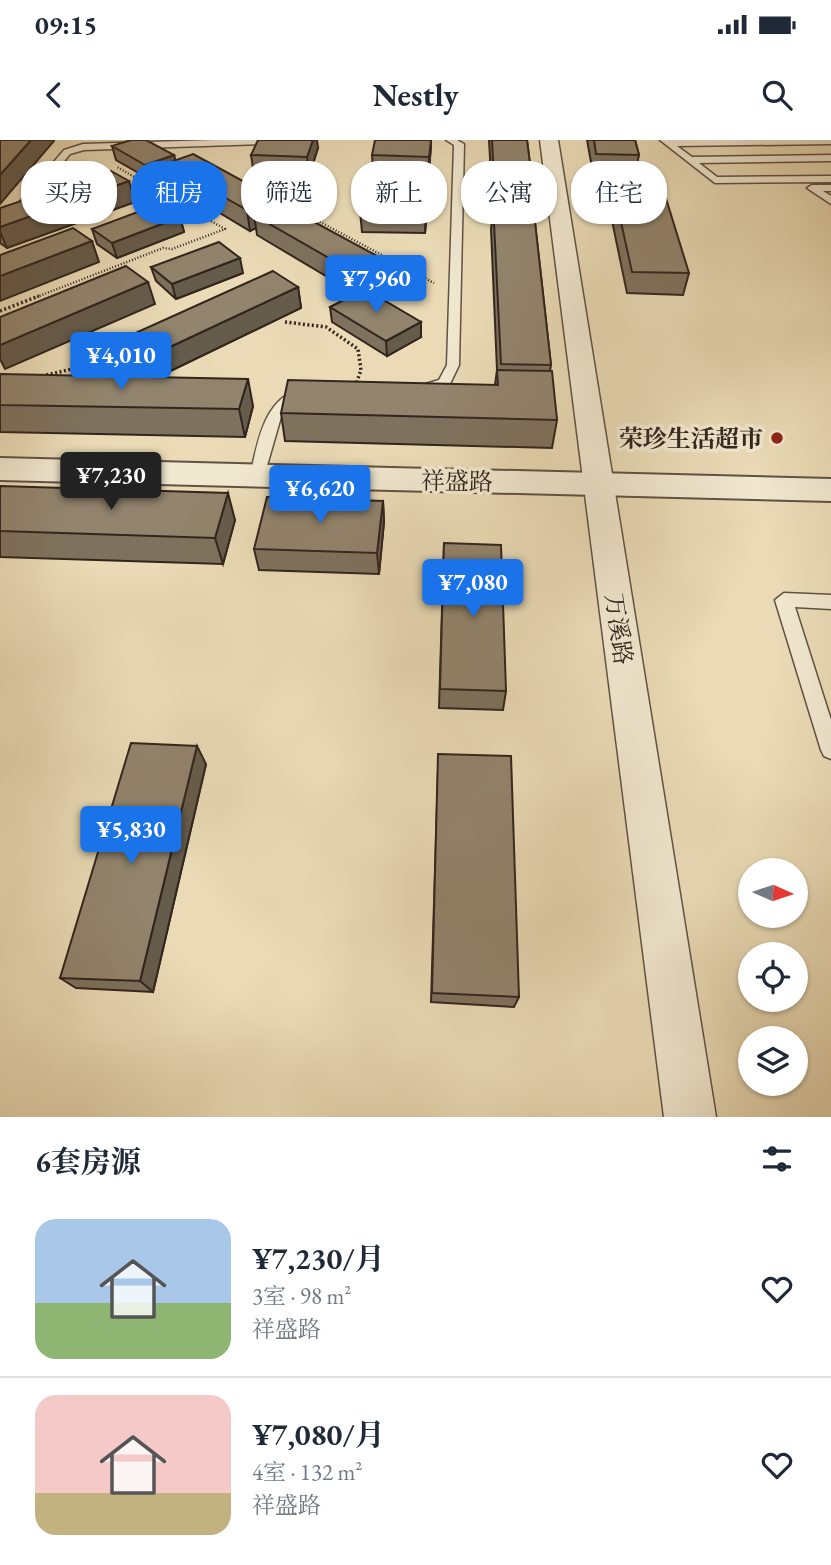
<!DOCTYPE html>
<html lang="zh">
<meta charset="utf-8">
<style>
:root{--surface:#fff;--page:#f6f6f7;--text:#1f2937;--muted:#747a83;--line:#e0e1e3;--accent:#1a73e8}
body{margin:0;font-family:"EB Garamond","Noto Serif SC",serif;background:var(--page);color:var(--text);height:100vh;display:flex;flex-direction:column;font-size:26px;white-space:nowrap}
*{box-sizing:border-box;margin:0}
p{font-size:23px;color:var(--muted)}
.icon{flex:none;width:38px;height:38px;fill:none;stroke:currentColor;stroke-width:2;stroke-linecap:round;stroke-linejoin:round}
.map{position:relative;height:977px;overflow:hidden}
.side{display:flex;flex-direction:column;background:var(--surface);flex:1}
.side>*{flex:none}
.top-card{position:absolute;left:21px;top:21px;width:789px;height:63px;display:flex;gap:14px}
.needle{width:46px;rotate:93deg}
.fabs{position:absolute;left:738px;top:718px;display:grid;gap:14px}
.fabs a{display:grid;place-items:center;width:70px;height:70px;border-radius:50%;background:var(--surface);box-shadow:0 2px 5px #0004;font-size:35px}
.price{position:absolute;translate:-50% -60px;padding:0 16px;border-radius:7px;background:var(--accent);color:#fff;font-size:23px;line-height:46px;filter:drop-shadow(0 2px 4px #0008)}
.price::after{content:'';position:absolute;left:50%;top:42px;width:21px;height:16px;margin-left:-10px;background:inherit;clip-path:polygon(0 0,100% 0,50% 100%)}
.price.on{background:#222;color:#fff}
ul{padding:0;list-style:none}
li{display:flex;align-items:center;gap:21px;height:175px;padding:0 35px}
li+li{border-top:2px solid var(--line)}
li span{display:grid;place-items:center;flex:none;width:196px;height:140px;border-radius:21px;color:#555}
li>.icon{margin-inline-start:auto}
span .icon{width:84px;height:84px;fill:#fffc;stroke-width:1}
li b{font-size:30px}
h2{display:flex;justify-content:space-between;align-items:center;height:84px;padding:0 35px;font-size:30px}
.tag{padding:0 24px;border-radius:28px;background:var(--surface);box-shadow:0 2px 5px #0004;font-size:24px;line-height:63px}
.tag.on{background:var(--accent);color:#fff}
.status{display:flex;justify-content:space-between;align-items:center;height:49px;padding:0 35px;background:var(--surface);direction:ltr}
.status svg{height:19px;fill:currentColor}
header{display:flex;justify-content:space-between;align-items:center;height:91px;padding:0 35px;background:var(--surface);font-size:32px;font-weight:700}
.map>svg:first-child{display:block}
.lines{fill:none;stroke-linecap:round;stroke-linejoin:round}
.service-casing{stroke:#605244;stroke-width:3}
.minor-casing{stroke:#605244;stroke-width:3}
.tertiary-casing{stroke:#605244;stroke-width:4}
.path-far1{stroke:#32251e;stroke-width:2.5;stroke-dasharray:1 2;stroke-linecap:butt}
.path{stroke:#32251e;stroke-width:3.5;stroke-dasharray:2 2.5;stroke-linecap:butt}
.service{fill:#f1e8d0;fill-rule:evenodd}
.minor{fill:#f1e8d0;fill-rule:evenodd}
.tertiary{fill:#f1e8d0;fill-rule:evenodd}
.wall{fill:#7e725e;stroke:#32251e;stroke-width:2}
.shaded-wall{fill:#665c4c;stroke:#32251e;stroke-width:2}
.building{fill:#92846d;stroke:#32251e;stroke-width:2}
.poi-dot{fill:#8f2418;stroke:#f1e8d0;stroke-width:2.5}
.labels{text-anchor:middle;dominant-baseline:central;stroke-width:7;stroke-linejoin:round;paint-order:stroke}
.poi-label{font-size:24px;font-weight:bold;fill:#32251e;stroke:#f1e8d0;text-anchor:end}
.street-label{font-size:24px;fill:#32251e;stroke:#f1e8d0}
</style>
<div class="status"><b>09:15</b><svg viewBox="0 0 49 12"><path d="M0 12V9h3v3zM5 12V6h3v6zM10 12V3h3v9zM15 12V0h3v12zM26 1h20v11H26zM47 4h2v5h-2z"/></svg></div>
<header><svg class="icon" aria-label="back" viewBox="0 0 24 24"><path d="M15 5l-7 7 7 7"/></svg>Nestly<svg class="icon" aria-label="search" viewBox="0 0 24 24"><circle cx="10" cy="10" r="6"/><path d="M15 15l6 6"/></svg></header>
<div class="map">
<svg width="831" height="977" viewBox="0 0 831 977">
<rect width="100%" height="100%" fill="#eadbb6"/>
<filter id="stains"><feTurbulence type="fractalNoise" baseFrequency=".00286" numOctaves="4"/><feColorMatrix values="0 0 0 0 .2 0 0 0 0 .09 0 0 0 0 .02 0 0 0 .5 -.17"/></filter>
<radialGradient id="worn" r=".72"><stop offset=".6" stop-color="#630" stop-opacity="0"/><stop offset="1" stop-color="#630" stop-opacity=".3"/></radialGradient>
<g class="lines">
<defs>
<path id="service" d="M215,0H302L298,3L84,10L70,14L26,68L0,76V70L18,64L64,10L83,4Z
M446,0H457L464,4L459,225L449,246L420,254L415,253V247L439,240L447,225L454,5Z
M660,0H831V4L677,6L692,17L831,15V21L699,23L717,37L831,36V42L715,43Z
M831,45V51H823L831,56V64L807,48L812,45Z
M302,248L309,252L281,277L264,336L262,340H252L250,336C258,302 263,259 302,248Z
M784,453L831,455V469L795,467L831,580V619L824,616L821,610L775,460Z"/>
<path id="minor" d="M540,0H558L716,977H664Z"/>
<path id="tertiary" d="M0,318L831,339V361L0,340Z"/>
</defs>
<use href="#service" class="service-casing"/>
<use href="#minor" class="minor-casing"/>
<use href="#tertiary" class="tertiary-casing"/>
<path class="path-far1" d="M251,45L434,143
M34,158L163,108L172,109L225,89L117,27"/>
<path class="path" d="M0,171L39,156
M285,182L326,187L358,209L361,230L355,247
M42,236L98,223L140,204"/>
<use href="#service" class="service"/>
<use href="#minor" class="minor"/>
<use href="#tertiary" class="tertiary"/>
</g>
<path class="wall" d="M489,0H527L535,64L534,74L551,225L550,231L557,280L552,308L285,301L281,273L495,245L497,230L491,89L493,72Z
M587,0H635L639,15L635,34L593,33Z
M112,6L174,15L175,20L276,66L391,144L372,154L421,197L387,216L332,182L330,167L356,154L257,95L256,88L250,91L170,43L167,32L149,39L116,20Z
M431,6L429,30L373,29L372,15Z
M318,8L309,36L254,35L251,15Z
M429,42L428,62L425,93L362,92L360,71Z
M614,50L689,133L683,155L627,153L610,71Z
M135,62L7,108L0,103V68Z
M180,77L184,92L117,118L97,104L92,89Z
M151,127L243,133L176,159L156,141Z
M298,147L301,168L162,235L138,217L131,195Z
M0,234L253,266L245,297L0,292Z
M0,346L235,380L223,424L0,417Z
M383,361L384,382L379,434L259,430L254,409Z
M444,403L506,551L503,570L439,568Z
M206,624L153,852L76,848L60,838Z
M438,631L519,857L514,867L431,862Z"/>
<path class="shaded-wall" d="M31,0H54V1L0,64V35Z
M313,0H317L318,8L309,36L307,17Z
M431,0V6L429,30V17Z
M174,15L177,29L165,24L167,32L149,39L145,25Z
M129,41L135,62L7,108L0,92V87Z
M429,42L428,62L425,93L426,73Z
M276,59L278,79L254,75L256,88L250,91L247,70Z
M180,77L184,92L117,118L112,103Z
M92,101L99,122L0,161V136Z
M240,118L243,133L176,159L172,144Z
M390,123L391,144L364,158L362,137Z
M148,142L155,164L5,229L0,219V205Z
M298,147L301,168L162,235L155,214Z
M421,182V197L387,216L386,201Z
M248,239L253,266L245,297L239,269Z
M228,353L235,380L223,424L215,398Z
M383,361L384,382L379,434L377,413Z
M197,606L206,624L153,852L140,841Z"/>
<path class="building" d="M0,0H31L0,35Z
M131,0H146L174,15L145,25L112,6Z
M258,0H313L307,17L251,15Z
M375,0H431L429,17L372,15Z
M492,0H527L535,64L495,63Z
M594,0H635L639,15L596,14Z
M193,14L276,59L247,70L165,24Z
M111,31L129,41L0,87V68Z
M367,40L429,42L426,73L360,71Z
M614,50L664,52L689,133L632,132Z
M493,63L533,64L551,225L501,224Z
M159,64L180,77L112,103L92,89Z
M281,64L390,123L362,137L254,75Z
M73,88L92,101L0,136V115Z
M219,102L240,118L172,144L151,127Z
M126,126L148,142L0,205V177Z
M273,131L298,147L155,214L131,195Z
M365,149L421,182L386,201L330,167Z
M497,230L552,231L557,280L281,273L288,240L498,245Z
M0,234L248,239L239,269L0,265Z
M0,346L228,353L215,398L0,391Z
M267,357L383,361L377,413L254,409Z
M444,403L501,405L506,551L440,549Z
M131,603L197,606L140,841L60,838Z
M438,614L511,616L519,857L432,853Z"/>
<circle class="poi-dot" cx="777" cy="298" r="7"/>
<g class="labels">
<g class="poi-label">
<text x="763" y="298">荣珍生活超市</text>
</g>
<g class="street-label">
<text transform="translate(457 341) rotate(1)">祥盛路</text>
<text transform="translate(619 489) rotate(82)">万溪路</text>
</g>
</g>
<rect width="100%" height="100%" filter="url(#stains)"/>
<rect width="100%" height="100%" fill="url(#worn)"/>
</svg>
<div class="fabs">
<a><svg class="needle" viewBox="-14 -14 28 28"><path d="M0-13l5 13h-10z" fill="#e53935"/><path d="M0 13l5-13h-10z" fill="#747a83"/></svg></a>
<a><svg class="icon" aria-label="locate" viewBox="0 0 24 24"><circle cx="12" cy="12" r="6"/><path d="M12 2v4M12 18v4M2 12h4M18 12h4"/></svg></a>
<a><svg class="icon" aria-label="layers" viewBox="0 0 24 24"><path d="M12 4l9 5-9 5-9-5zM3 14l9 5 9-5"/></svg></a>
</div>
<b class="price" style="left:376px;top:175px">¥7,960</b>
<b class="price" style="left:121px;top:252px">¥4,010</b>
<b class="price on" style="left:111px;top:372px">¥7,230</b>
<b class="price" style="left:320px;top:385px">¥6,620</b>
<b class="price" style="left:473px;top:479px">¥7,080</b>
<b class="price" style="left:131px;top:726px">¥5,830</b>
<div class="top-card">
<a class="tag">买房</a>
<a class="tag on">租房</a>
<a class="tag">筛选</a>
<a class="tag">新上</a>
<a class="tag">公寓</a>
<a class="tag">住宅</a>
</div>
</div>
<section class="side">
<h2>6套房源<svg class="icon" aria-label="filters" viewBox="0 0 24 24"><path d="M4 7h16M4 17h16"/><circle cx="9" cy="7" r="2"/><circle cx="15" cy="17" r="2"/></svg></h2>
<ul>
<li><span style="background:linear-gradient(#a9c7e8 60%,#8fb573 0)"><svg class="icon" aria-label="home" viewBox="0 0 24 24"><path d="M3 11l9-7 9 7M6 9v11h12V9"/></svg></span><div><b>¥7,230/月</b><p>3室 · 98 m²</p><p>祥盛路</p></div><svg class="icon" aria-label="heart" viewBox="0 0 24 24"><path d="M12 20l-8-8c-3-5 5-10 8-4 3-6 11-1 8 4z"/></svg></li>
<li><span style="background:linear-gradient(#f6c9c9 70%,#c2b280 0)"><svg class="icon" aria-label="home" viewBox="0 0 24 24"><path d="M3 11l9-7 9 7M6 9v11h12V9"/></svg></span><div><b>¥7,080/月</b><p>4室 · 132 m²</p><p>祥盛路</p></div><svg class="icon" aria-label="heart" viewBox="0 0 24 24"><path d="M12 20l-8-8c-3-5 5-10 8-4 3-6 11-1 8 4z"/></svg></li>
</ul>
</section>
